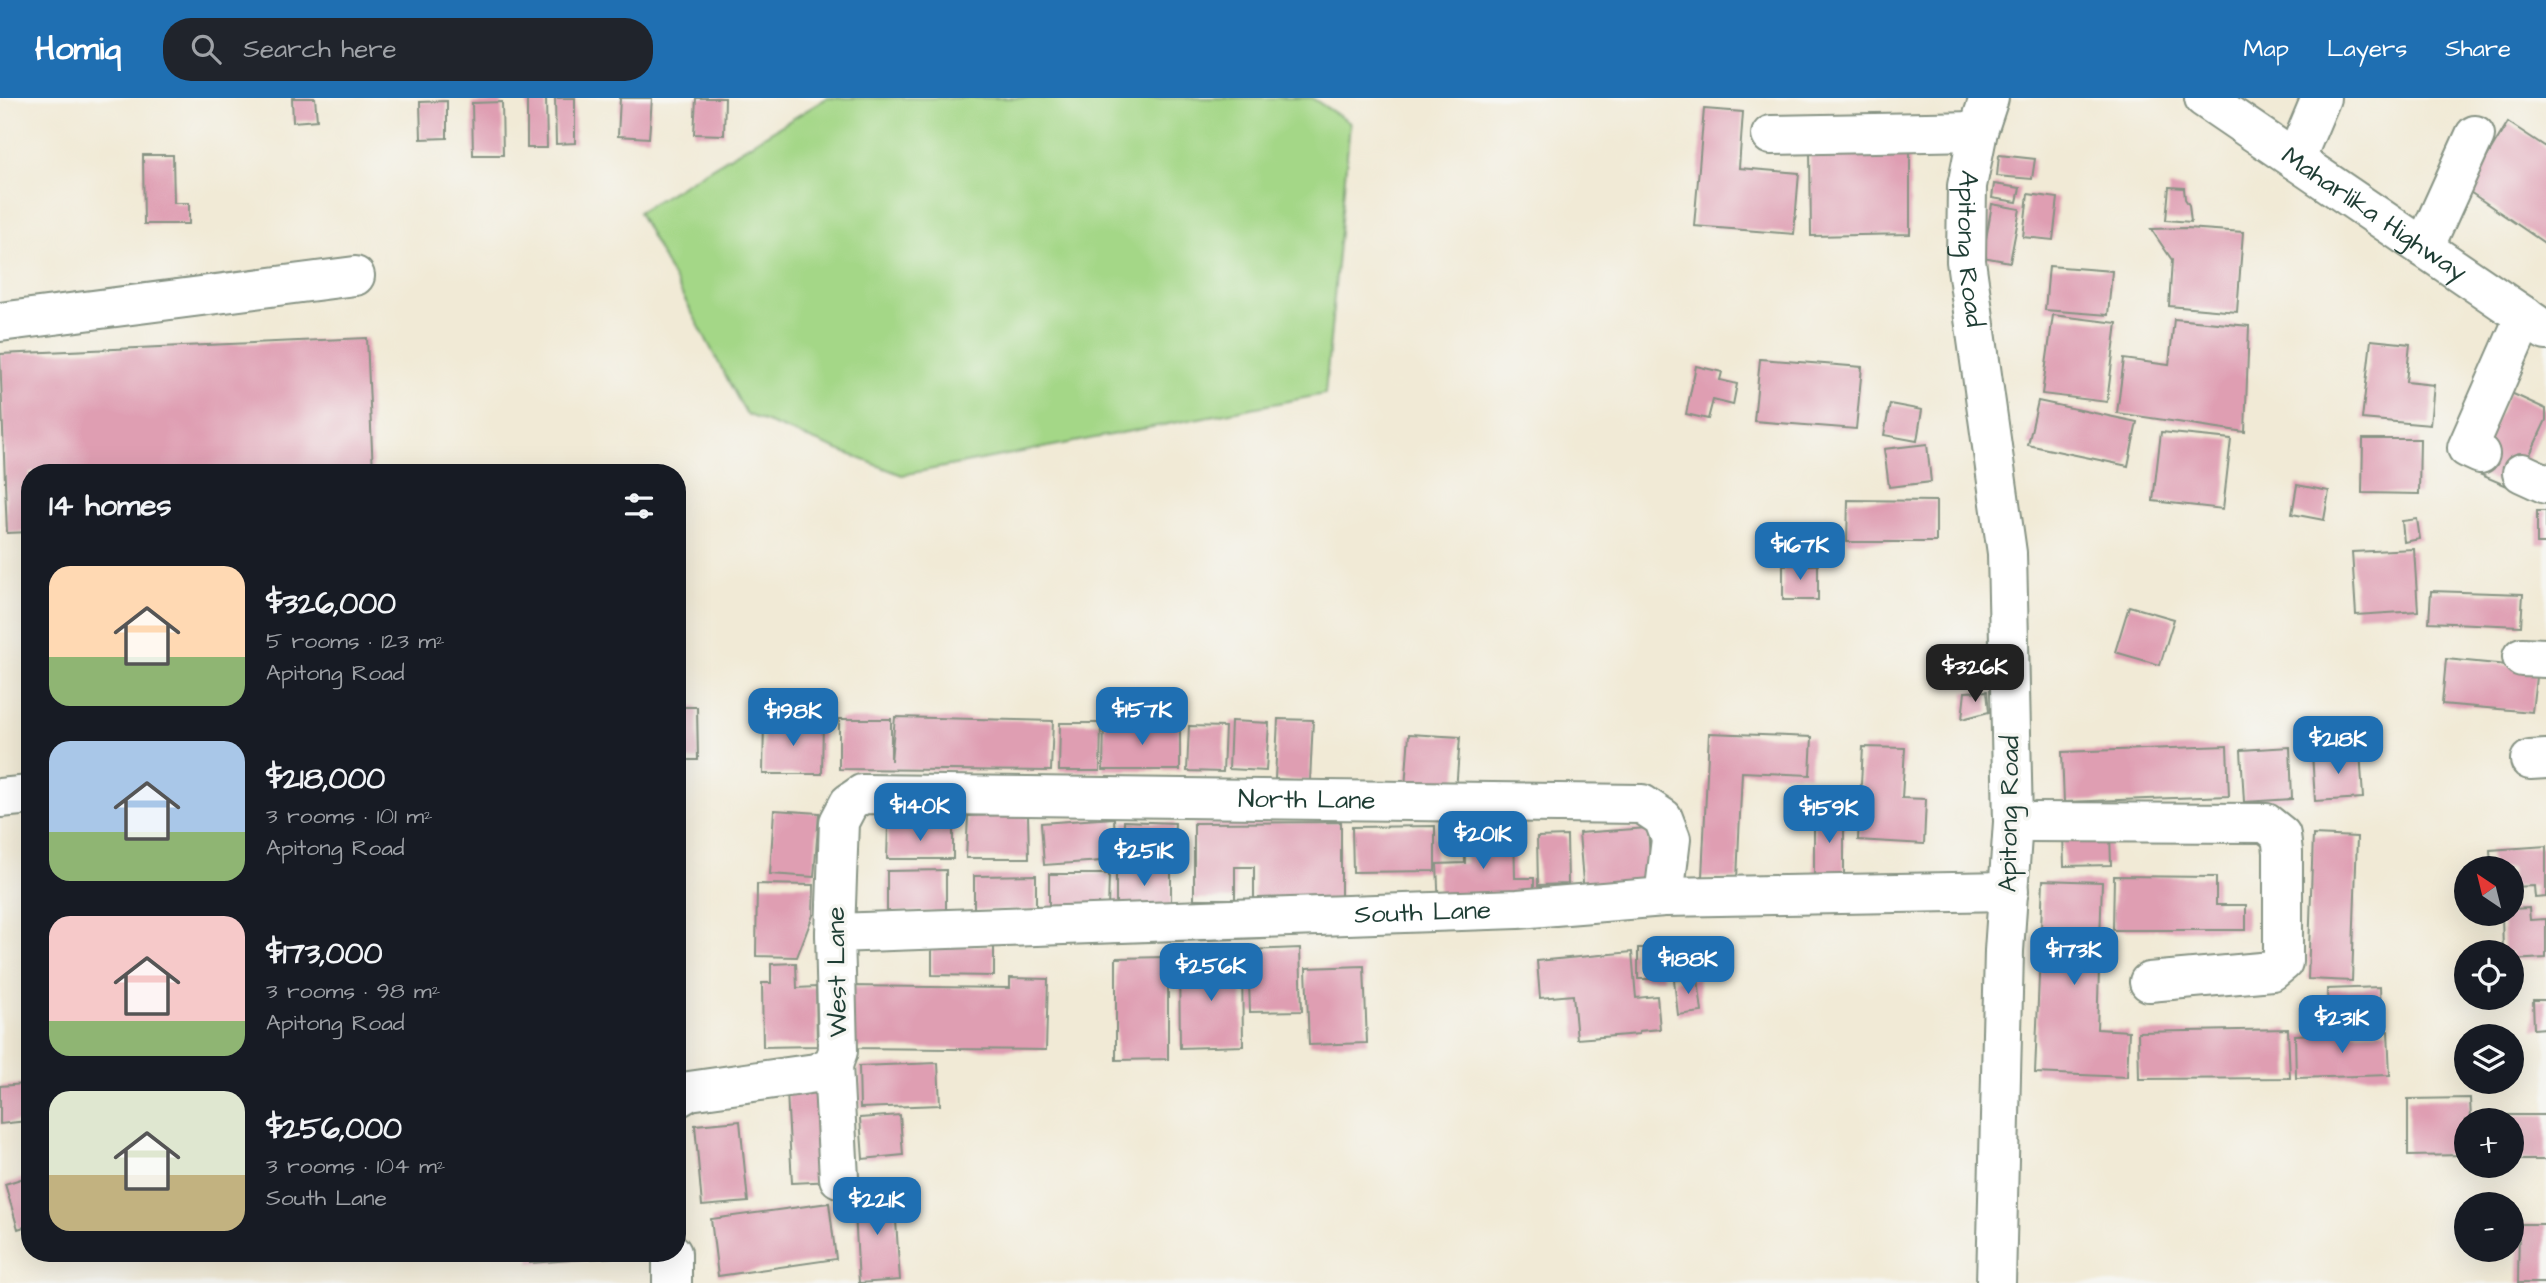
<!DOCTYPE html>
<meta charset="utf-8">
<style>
:root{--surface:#171b24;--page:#20242c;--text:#f1f3f6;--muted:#9ea1a6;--accent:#1f6fb2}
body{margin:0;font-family:"Architects Daughter",sans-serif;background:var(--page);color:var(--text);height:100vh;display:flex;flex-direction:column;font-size:26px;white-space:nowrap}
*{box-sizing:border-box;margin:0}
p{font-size:23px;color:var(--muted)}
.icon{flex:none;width:38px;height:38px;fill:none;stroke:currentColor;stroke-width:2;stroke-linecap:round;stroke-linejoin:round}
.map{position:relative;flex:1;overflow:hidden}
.sheet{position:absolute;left:21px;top:366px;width:665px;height:798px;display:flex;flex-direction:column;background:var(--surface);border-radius:28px;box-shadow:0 7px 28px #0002}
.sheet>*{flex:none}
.needle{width:46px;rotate:325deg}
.tools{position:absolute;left:2454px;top:758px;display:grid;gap:14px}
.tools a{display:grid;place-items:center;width:70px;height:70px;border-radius:50%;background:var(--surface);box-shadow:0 7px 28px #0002;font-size:35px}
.price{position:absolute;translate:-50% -60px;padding:0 16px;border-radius:14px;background:var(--accent);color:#fff;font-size:23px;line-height:46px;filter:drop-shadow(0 2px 4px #0008)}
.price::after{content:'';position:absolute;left:50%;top:42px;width:21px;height:16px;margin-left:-10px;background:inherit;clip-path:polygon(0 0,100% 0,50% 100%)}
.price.current{background:#222;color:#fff}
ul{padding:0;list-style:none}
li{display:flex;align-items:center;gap:21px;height:175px;padding:0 28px}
li span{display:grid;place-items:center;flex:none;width:196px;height:140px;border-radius:21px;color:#555}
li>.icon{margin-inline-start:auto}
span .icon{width:84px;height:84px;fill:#fffc;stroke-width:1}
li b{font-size:30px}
h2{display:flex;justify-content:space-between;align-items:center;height:84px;padding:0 28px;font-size:30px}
header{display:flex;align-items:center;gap:42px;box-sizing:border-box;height:98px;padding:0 35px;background:var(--accent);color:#fff}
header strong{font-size:33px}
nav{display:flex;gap:38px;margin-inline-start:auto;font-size:24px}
.search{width:490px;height:63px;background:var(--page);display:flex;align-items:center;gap:18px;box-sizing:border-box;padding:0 24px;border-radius:28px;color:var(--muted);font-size:26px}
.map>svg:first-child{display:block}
.green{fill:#a4d787;stroke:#628a5e;stroke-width:2}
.building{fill:#df9eb2}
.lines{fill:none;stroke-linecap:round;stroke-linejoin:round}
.minor-casing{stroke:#889485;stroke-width:42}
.major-casing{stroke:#889485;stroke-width:42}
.minor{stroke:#fff;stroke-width:38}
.major{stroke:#fff;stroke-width:38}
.labels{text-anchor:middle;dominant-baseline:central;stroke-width:7;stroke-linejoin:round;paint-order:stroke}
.street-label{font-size:26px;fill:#1f3d34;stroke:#f6f6f2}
</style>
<header>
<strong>Homiq</strong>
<div class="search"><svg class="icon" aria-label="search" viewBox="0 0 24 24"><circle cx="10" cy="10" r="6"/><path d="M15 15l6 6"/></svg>Search here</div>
<nav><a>Map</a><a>Layers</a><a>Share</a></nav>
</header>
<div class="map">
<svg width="2546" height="1185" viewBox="0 0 2546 1185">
<rect width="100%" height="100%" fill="#f6f6f2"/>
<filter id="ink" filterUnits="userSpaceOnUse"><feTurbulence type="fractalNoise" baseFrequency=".0143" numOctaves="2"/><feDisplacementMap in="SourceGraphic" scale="14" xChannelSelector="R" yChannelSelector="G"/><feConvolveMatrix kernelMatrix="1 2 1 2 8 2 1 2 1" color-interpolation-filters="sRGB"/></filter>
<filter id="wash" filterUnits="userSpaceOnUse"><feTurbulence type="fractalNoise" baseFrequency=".00686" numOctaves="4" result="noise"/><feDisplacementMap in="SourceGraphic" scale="28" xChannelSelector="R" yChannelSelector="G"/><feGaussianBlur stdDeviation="1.57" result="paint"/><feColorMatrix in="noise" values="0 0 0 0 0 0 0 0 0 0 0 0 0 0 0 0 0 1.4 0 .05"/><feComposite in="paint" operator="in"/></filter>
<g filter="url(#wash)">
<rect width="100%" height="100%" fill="#f1ead6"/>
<path class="green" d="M827,0H1312L1350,25L1325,296L902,377L746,316L638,114Z"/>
<g id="blocks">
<path class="building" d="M292,0H315L317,22L293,24Z
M527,0H546L547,50H527Z
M555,0H575V45L556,46Z
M620,0H652L649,40L618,38Z
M696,0H725L724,37L694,36Z
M447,3V40L421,41L420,4Z
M502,4L503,57H473L472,5Z
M1704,11L1743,14L1739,70L1799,75L1794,136L1694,128Z
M2508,24L2546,49V146L2467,92Z
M1910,47V136L1811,138L1810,50Z
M143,57H173L174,105H189V126H144Z
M1999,57L2035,61L2032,81L1997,78Z
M1994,86L2020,90L2017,104L1992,100Z
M2169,89L2184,90L2185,101L2189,107L2191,124L2166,122Z
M2028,96L2058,100L2053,142L2023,139Z
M1992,106L2020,111L2010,164L1983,159Z
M2187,130L2243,134L2237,214L2169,208L2172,162L2151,131Z
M2049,168L2112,173L2108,217L2045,212Z
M2053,217L2117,225L2107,304L2042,296Z
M2174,221L2249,228L2245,334L2117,315L2124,261L2169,267Z
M367,240L373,374H30V434L7,435L0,256Z
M2371,242L2410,246L2406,284L2434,287L2430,327L2362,321Z
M1760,261L1862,269L1856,331L1754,323Z
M1696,268L1722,274L1720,282L1737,286L1733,307L1713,302L1708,321L1686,316Z
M2509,294L2546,311V322L2514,391L2472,373Z
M2038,303L2137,324L2128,368L2028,347Z
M1890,306L1922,312L1917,343L1884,337Z
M2161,334L2231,341L2223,411L2153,403Z
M2363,341H2420L2419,396L2362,395Z
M1927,346L1931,384L1889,389L1884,351Z
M2297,387L2329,393L2324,422L2292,416Z
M1848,402L1936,403V444H1847Z
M2537,413H2546V446H2537Z
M2417,421L2420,441L2404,444L2402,423Z
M2414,451L2418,513L2356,517L2352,454Z
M1783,467H1818V502H1783Z
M2431,493L2523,496L2521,528L2429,524Z
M2129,508L2174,521L2160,567L2115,554Z
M2446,561L2537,570L2532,614L2442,606Z
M1987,593L1989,614L1962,621L1965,594Z
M677,609H697L698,662H677Z
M895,619L1053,623L1051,673L839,671V621H891V663Z
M1278,621L1313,622L1310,683L1275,681Z
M764,623L823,624L822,676H763Z
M1231,623L1269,625L1266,673L1229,671Z
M1060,625H1101L1100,673H1059Z
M1104,625H1180V672H1103Z
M1189,628L1225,629L1223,674L1187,673Z
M1709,635L1812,639L1810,677L1742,674L1737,781L1702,779Z
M1409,636L1460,639L1456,693L1405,690Z
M2227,648L2229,698L2064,704L2062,654Z
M1863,649L1905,650L1902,700L1926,701L1924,746L1858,742Z
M2290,649L2292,701L2244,704L2241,652Z
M2360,652L2363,700L2315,703L2312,655Z
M774,712L819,715L814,779L770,776Z
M1814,715H1844V779H1814Z
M1028,716L1029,760H966L968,718Z
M1114,720L1116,762L1044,767L1041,725Z
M1124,723L1175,725L1173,762L1123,761Z
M1341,724V805L1254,806V769H1235V801H1194V725Z
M1435,728V773L1353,774L1352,729Z
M888,729H953V761H887Z
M1514,729L1515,780H1534V797L1439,811L1437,766L1465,765L1464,731Z
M1648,730L1652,791L1584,796L1579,735Z
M2110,734L2111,767L2064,768L2063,736Z
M2313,737L2357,739L2352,883L2308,881Z
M1567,738L1568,786L1538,787L1537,739Z
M2546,748V799L2535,800L2534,788L2511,789V770H2491L2490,752Z
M1171,769V809L1116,810V771Z
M946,772V814H887V773Z
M1049,776H1109L1108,812H1049Z
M1036,777V812H974V778Z
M2114,778L2216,779V807H2246V832H2113Z
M2043,782L2102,784L2097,931L2129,933L2127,979L2035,975Z
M757,786L814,787L813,817L797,859L756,858Z
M2529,810L2530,822L2546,821V860L2511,862V854H2503L2502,816H2511V811Z
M932,847L994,848V878L932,877Z
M1300,850L1302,913L1250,914L1248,852Z
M1638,850H1662L1663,881H1638Z
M1632,854L1636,900L1657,898L1660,931L1639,933V936L1577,941L1573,897L1540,900L1537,863Z
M1168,859V961L1116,962V860Z
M1242,860L1243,948L1180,950L1179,861Z
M796,865L797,890L816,889L817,948L763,949L762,885H771V866Z
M1364,868L1367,945L1309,947L1306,870Z
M1010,880L1048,881L1046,952L849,950L850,888L1010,890Z
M1698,880L1702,914L1678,917L1674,882Z
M2380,889L2381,920L2328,922L2327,891Z
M2533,902H2546V930L2534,931Z
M2288,931L2290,980L2139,981L2138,934Z
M2388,933L2390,977L2296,980L2295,937Z
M938,965L940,1007L860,1010L859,968Z
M24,986L27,1023L0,1026V988Z
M829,992L834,1083L792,1085L787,994Z
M2470,1000L2471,1022H2466V1057L2408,1058V1001Z
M900,1017L903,1057L863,1061L860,1020Z
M2497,1017H2546V1062H2511V1022H2497Z
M740,1023L748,1104L702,1108L695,1027Z
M30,1078V1127L18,1131L5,1086Z
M894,1093L900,1182L859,1185L854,1096Z
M829,1105L836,1161L718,1178L711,1121Z
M2519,1126H2546V1185H2518Z
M529,1155H628V1158L530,1165Z"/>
</g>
</g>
<g filter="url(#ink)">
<use href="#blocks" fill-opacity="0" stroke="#889485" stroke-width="2"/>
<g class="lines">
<defs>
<g id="minor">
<path id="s1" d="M1989,0L1978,33L1967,88L1966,163L2007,455L2013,724L2004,853L1996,1185"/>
<path d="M1771,37L1978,33"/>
<path d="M2295,62L2321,0"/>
<path d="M2424,150L2475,37"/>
<path d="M0,224L355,178"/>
<path d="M2480,356L2467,350L2525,218"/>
<path d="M2522,375L2546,386"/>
<path d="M2522,559L2546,560"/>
<path d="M2530,662L2546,661"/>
<path d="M0,700L30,697"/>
<path d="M2013,724L2266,725L2281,737L2283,754V864L2272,873L2149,884"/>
<path id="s2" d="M835,835L1518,811L1664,799L2009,793"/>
<path d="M833,967L839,1080"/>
<path id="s3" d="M677,1000L689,993L816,975L833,967L838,953L835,835L839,724L849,705L862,696L1642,706L1663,720L1671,741L1664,799"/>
<path d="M672,1155V1185"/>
</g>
<g id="major">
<path id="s4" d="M2204,0L2546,233"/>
</g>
</defs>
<use href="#minor" class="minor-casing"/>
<use href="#major" class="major-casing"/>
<use href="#minor" class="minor"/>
<use href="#major" class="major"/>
</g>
</g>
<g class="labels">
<g class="street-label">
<text stroke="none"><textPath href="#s4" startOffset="206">Maharlika Highway</textPath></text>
<text stroke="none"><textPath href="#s1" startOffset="154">Apitong Road</textPath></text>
<text stroke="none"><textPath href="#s3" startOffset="887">North Lane</textPath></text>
<text transform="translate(2009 716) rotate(-89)">Apitong Road</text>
<text stroke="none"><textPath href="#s2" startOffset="588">South Lane</textPath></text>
<text transform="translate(837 874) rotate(-91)">West Lane</text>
</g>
</g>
</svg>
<div class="tools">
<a><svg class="needle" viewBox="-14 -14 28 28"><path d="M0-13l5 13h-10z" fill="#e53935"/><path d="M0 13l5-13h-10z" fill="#9ea1a6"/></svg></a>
<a><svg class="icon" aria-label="locate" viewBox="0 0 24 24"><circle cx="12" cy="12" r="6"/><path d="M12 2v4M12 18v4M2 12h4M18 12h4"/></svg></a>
<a><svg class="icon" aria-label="layers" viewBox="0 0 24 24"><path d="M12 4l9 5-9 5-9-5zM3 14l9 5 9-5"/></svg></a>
<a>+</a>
<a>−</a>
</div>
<b class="price" style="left:1800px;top:484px">$167K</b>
<b class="price current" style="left:1975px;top:606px">$326K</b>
<b class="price" style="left:1142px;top:649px">$157K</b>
<b class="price" style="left:793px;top:650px">$198K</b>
<b class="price" style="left:2338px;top:678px">$218K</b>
<b class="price" style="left:920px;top:745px">$140K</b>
<b class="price" style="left:1829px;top:747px">$159K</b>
<b class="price" style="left:1483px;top:773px">$201K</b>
<b class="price" style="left:1144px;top:790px">$251K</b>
<b class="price" style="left:2074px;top:889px">$173K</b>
<b class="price" style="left:1688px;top:898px">$188K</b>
<b class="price" style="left:1211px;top:905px">$256K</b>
<b class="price" style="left:2342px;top:957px">$231K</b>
<b class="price" style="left:877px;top:1139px">$221K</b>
<section class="sheet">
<h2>14 homes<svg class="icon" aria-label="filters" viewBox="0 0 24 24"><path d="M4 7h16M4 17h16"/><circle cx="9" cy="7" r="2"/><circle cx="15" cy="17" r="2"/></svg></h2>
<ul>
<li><span style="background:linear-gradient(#ffd9b3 65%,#8fb573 0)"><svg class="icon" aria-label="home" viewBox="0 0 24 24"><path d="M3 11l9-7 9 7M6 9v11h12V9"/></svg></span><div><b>$326,000</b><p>5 rooms · 123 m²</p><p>Apitong Road</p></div></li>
<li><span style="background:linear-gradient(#a9c7e8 65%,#8fb573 0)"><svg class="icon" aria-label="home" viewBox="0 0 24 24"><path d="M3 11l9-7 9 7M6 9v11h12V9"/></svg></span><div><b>$218,000</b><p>3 rooms · 101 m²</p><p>Apitong Road</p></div></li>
<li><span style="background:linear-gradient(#f6c9c9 75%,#8fb573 0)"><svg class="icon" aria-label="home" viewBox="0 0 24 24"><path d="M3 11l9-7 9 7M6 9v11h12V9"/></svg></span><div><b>$173,000</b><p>3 rooms · 98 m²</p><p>Apitong Road</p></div></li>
<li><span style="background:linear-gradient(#dfe7d0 60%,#c2b280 0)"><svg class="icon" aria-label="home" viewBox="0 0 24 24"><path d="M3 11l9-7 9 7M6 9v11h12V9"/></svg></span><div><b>$256,000</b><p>3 rooms · 104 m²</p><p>South Lane</p></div></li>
</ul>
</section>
</div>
